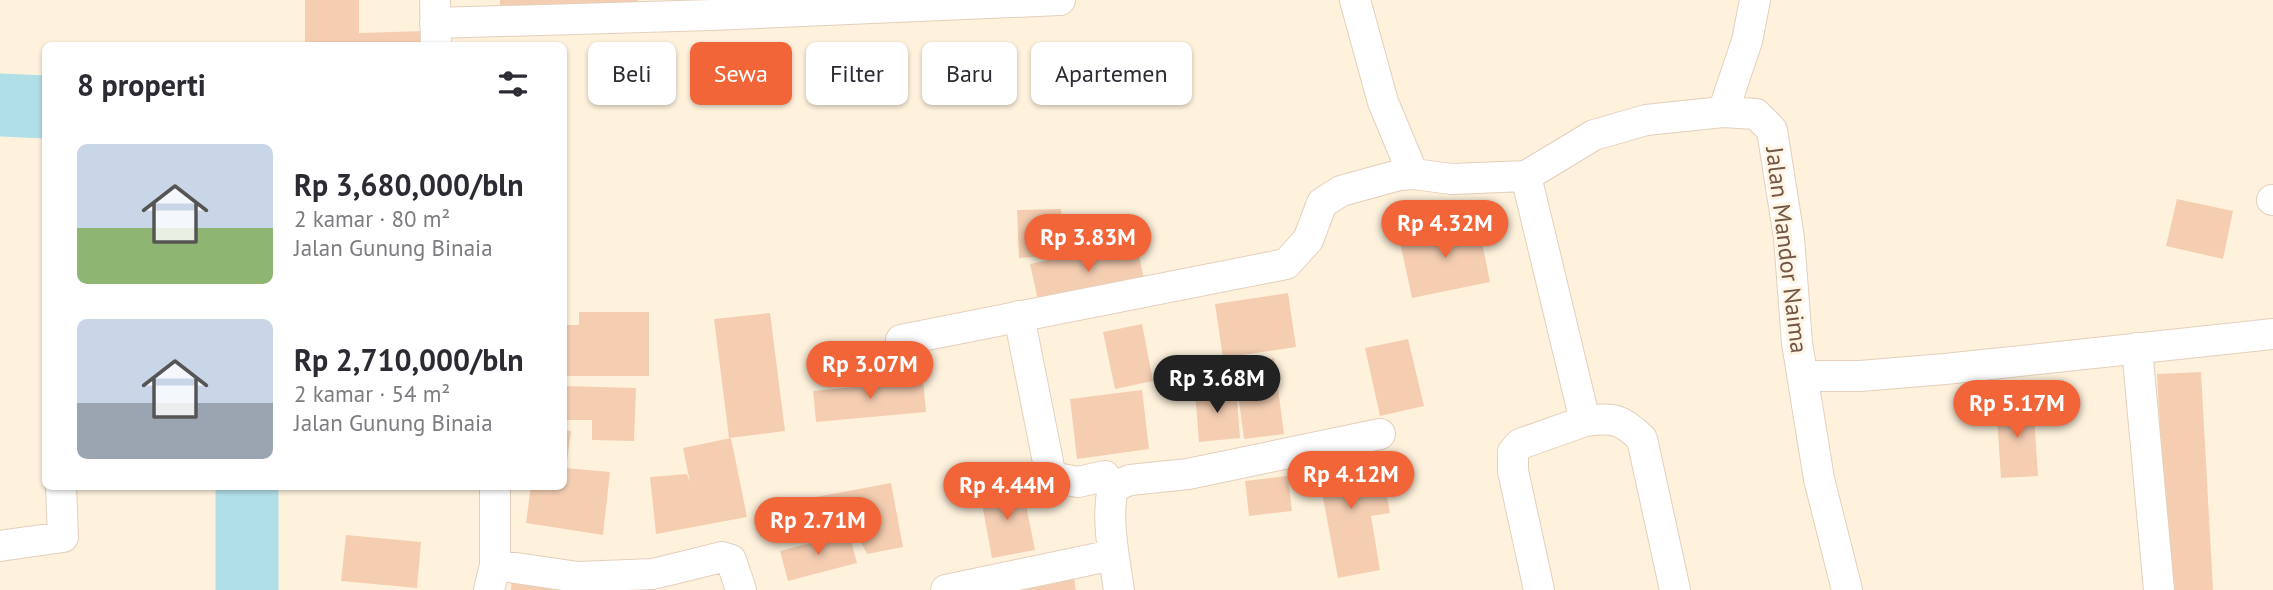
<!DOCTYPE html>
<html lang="id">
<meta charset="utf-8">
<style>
:root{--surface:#fff;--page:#f2f2f3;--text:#2b2b33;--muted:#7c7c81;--accent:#f26538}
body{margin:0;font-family:"PT Sans",sans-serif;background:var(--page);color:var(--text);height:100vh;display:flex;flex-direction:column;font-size:26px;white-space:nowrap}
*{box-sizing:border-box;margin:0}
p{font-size:23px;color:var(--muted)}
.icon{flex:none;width:38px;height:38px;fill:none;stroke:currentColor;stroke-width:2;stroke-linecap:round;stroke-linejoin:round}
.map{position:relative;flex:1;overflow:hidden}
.drawer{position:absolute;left:42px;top:42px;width:525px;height:448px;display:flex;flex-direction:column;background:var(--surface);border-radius:10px;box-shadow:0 2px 5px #0004}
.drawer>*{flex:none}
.top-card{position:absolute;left:588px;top:42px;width:665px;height:63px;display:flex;gap:14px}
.price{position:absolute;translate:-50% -60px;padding:0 16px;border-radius:24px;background:var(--accent);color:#fff;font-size:23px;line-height:46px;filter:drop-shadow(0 2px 4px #0008)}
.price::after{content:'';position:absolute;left:50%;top:42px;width:21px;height:16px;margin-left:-10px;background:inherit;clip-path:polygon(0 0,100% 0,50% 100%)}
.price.active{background:#222;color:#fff}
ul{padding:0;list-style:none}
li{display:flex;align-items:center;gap:21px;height:175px;padding:0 35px}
li span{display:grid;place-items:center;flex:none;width:196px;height:140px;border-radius:10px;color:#555}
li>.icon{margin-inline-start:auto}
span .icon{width:84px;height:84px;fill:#fffc;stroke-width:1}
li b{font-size:30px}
h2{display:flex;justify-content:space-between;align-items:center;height:84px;padding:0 35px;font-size:30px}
.tag{padding:0 24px;border-radius:10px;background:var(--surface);box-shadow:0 2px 5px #0004;font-size:24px;line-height:63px}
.tag.active{background:var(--accent);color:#fff}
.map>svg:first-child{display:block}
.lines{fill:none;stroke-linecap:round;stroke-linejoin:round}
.river{stroke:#b1dfe8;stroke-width:63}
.building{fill:#f5ceb2}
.minor-casing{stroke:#e4cfbc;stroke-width:32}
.minor{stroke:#fff;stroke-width:30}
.labels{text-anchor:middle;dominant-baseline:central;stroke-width:6;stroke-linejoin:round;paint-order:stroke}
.street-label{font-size:24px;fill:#745644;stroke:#fff5e5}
</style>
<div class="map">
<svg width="2273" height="590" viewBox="0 0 2273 590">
<rect width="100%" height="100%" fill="#fef2dd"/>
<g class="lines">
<path class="river" d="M0,105L46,107
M247,590V486"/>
</g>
<path class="building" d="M305,0H359V33L425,31V46H305Z
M500,0H638V6L500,8Z
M2177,199L2233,211L2223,259L2166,246Z
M1061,209L1063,255L1019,258L1017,210Z
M1478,222L1490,282L1412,298L1399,237Z
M1136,242L1145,283L1039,305L1030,264Z
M1288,293L1296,347L1223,358L1215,304Z
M579,312H649V376H564V325H579Z
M770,313L785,431L729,438L714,319Z
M1142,324L1153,381L1115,389L1103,332Z
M1408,339L1424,406L1380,416L1365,348Z
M1274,358L1284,434L1244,439L1234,363Z
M2201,372L2213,590H2169L2157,374Z
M923,380L926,412L816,422L813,391Z
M564,386L636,388L634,441L592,440V420H564Z
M1236,388L1240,438L1199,442L1195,391Z
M1142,390L1149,449L1077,459L1070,399Z
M2033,401L2038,476L2001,478L1996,403Z
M564,430L571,431L566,468L610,472L603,535L526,523L531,486H564Z
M731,438L747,517L656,534L650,477L687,474L690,483L683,448Z
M1356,447L1362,478L1383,474L1390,513L1371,516L1380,570L1338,578L1315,455Z
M1288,476L1292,511L1249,516L1245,481Z
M891,483L903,547L867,554L853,528L780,543L773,505Z
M1022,485L1035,550L992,558L980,493Z
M849,533L857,563L788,581L780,551Z
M346,535L421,542L417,588L341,581Z
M512,577L553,579L552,590H511Z
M1074,579L1076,590H1016L1015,585Z"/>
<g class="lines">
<defs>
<path id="minor" d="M435,0L436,46
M1355,0L1383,102L1413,174L1452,179L1526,176L1594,135L1646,120L1723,112L1756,114L1772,130L1789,238L1797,343L1819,479L1847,590
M435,23L712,15L1060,0
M1723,112L1747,41L1755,0
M1526,176L1585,421C1613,417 1622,419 1642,439L1675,590
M2272,200H2273
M1019,316L1051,477L1078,482L1105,476L1113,487
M901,340L1286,264L1308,240L1322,203L1341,191L1399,175L1413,174
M2137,348L2159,590
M1803,376H1860L1945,369L2273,334
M0,546L63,537L61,486
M495,565L578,577L653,574L722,557L731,560L741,590
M489,590L495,565V486
M946,590L1113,555
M1119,590C1114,556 1106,520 1113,487L1130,480L1188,474L1380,434
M1539,590L1513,471V452L1520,444L1585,421"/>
</defs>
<use href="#minor" class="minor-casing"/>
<use href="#minor" class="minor"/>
</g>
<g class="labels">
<g class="street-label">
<text transform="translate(1787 250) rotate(83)">Jalan Mandor Naima</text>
</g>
</g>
</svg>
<b class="price" style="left:1445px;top:260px">Rp 4.32M</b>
<b class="price" style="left:1088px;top:274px">Rp 3.83M</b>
<b class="price" style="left:870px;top:401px">Rp 3.07M</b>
<b class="price active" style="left:1217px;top:415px">Rp 3.68M</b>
<b class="price" style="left:2017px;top:440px">Rp 5.17M</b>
<b class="price" style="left:1351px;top:511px">Rp 4.12M</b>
<b class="price" style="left:1007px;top:522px">Rp 4.44M</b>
<b class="price" style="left:818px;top:557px">Rp 2.71M</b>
<div class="top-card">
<a class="tag">Beli</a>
<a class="tag active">Sewa</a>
<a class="tag">Filter</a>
<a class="tag">Baru</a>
<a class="tag">Apartemen</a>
</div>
<section class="drawer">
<h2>8 properti<svg class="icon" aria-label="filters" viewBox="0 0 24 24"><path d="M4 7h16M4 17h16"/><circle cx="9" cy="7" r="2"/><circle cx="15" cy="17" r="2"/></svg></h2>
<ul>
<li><span style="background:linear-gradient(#c9d6e8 60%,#8fb573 0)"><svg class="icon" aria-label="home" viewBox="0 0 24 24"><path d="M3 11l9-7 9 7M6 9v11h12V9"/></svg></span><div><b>Rp 3,680,000/bln</b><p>2 kamar · 80 m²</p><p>Jalan Gunung Binaia</p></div></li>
<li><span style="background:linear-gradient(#c9d6e8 60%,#9aa5b1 0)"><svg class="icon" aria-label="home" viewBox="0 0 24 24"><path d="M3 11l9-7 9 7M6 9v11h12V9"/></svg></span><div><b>Rp 2,710,000/bln</b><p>2 kamar · 54 m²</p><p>Jalan Gunung Binaia</p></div></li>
</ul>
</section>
</div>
